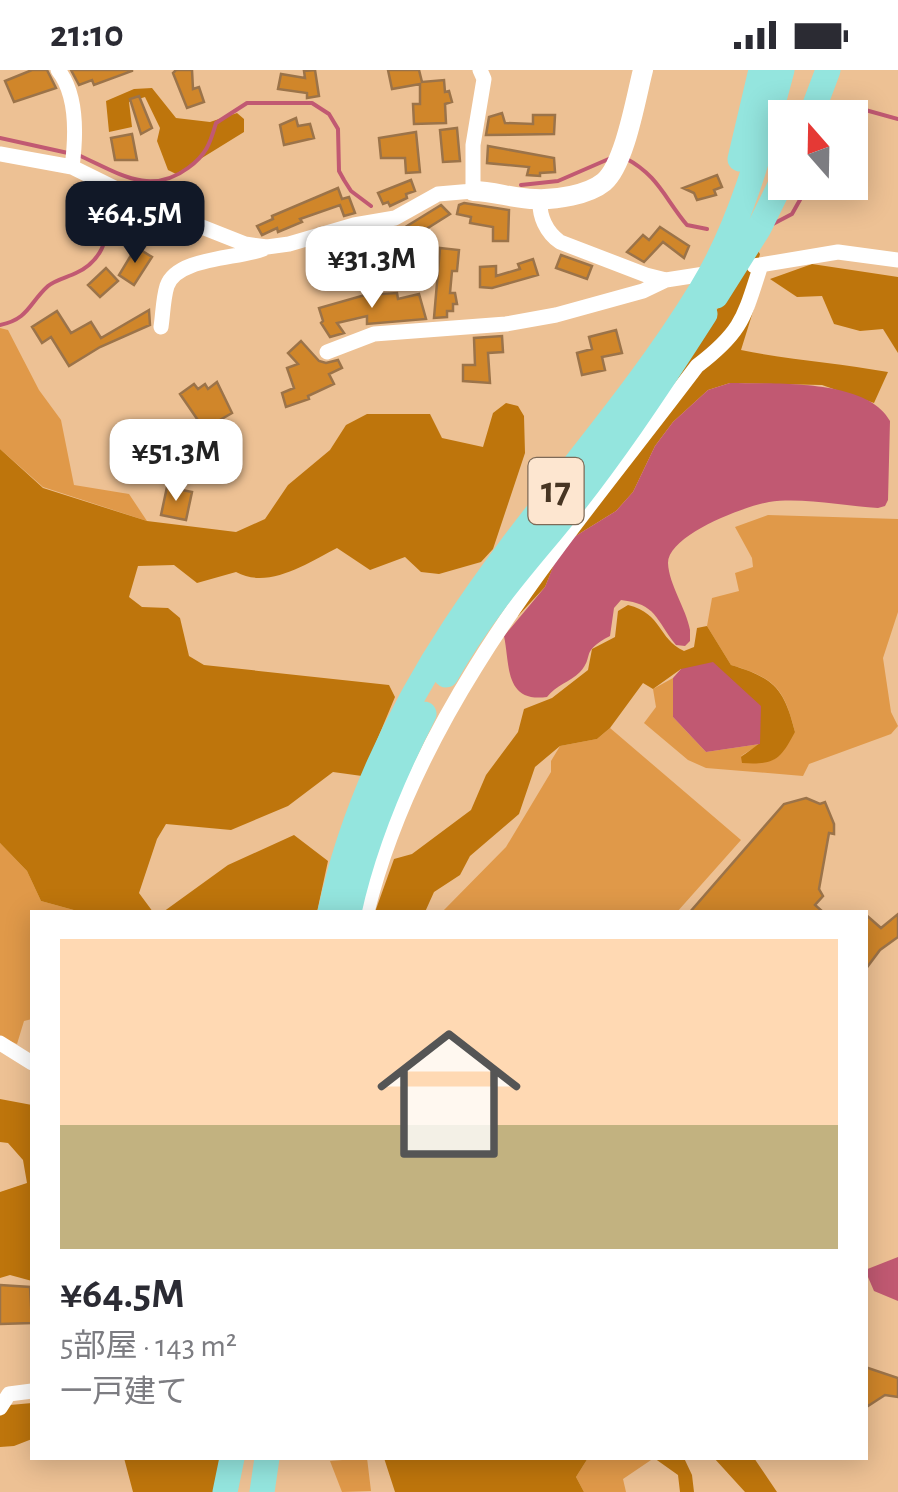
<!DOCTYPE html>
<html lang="ja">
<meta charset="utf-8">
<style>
:root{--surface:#fff;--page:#f7f7f7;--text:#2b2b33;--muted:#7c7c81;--accent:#111827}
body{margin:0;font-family:"Alegreya Sans","Noto Sans JP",sans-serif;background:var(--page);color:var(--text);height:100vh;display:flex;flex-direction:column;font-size:38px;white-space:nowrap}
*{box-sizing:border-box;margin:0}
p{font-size:32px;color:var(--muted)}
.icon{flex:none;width:55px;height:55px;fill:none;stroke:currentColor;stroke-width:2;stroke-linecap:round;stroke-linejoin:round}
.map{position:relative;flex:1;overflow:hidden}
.sheet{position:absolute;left:30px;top:840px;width:838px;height:550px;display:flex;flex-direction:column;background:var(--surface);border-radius:0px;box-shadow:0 5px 25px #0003}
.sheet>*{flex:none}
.needle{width:65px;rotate:340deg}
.fabs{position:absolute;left:768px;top:30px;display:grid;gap:20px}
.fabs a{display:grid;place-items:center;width:100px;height:100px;border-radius:0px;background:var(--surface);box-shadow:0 5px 25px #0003;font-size:50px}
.price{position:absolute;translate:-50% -85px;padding:0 22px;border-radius:20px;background:#fff;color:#222;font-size:32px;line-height:65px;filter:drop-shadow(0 2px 5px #0008)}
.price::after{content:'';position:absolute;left:50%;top:60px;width:30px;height:22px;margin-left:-15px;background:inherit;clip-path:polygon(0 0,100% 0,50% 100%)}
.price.on{background:var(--accent);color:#fff}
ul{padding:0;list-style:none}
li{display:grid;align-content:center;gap:20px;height:530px;padding:0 30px}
li span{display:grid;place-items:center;height:310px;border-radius:0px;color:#555}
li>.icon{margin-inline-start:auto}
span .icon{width:180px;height:180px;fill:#fffc;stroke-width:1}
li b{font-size:42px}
.status{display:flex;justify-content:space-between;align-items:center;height:70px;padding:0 50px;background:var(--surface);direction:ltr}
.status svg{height:28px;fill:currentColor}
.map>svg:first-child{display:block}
.green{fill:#e09949}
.forest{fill:#be750c}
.water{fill:#c15972}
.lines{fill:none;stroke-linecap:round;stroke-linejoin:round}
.stream{stroke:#c15972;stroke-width:4}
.building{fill:#d0862a;stroke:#9b7349;stroke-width:2.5}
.minor{stroke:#fff;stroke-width:15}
.tertiary{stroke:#fff;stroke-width:20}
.primary{stroke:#94e5de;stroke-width:25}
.labels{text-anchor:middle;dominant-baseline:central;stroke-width:8;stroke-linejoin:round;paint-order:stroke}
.shield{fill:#fde6d0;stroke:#7e6a57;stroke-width:2.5}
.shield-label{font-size:38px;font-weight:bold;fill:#473523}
</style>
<div class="status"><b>21:10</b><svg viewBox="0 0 49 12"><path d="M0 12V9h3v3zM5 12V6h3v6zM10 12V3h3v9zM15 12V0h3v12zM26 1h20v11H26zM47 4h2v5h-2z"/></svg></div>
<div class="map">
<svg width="898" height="1422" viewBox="0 0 898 1422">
<rect width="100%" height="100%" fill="#edc194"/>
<path class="green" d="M0,258L8,260L39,320L61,350L74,415L129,424L147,451L43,417L0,379Z
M768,445L898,449V542L883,588L891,642L898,656L891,664L809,694L803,706L706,698L688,690L644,653L656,637L653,619L673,608V647L706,682L760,674L741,686L795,662C784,618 775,608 731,595L707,556L712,528L739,521L735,503L753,497L752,488L735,457Z
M610,658L741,770L677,842H442L506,777L551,702V691L560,676L597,669Z
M0,773L27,801L41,831L81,842H32V949L24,951L17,974L0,967Z
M367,1388L371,1421L342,1422L330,1391Z
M588,1388H654L623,1409L626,1422H584L576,1407Z"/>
<path class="forest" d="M152,18L176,48L210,52L237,43L244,49V62L176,104L168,100L157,71L160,58L145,27L129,32L132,57L109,62L106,31L134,19Z
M754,175L760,184L752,212L760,219L741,280C790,290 839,293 888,302L874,333L822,315L730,313L708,320L673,352L655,376L633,422L616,441L574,467L557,488L545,517L518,546L511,534L586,433L656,346Z
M812,194L898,207V283L883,259L860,261L834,254L822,226L797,227L770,209Z
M506,333L518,336L524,346L525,383L493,479L481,492L439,504L421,502L405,487L370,500L337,478C308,493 268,520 236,502L197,513L174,495L138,496L129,527L142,537L168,538L180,548L189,586L204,595L389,615L395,627L362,706L333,702L288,736L231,760L166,754L157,769L139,823L153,842H81L41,831L27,801L0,773V379L43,418L147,451L236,462L265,449L288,415L330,380L346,355L367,344H430L442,368L483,377L493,343Z
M628,535C663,544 657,568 684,581L694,577L697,558L707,556L731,595C774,608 784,618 795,662C780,690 775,695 742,693L741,687L760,673L681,599L653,619L643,613L610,658L597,669L560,676L535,697L519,744L470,786L460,805L434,822L425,842H375L394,789L412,784L471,740L486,705L518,662L524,639L552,628L588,600L592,579L615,567L618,541Z
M294,765L328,791L317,842H163L228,795Z
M0,1029L32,1035V1211L10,1205L0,1208V1122L27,1113L23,1090L8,1073L0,1072Z
M0,1325L10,1335L32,1333V1369L14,1376L0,1377Z
M124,1388H221L214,1422H133Z
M384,1388H588L576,1407L584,1422H395Z
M654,1388H684L692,1405L694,1422H680L678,1405Z
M714,1388H754L777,1422H745Z"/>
<path class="water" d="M730,313C772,314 867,308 890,351L888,430L885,436L878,438C846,436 801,427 769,432C745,436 668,465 668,493C669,515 686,538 690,560V571L685,576L676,575C655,549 657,534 621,530L614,538L610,566C579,582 595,586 580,602C570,612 556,615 547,627C504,633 510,594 504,566L545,517L557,487L574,467L616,441L633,422L655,376L673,352L708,320Z
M713,592L761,636L760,674L706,682L673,647V608L681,599Z
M898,1187V1231L874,1221L865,1200Z"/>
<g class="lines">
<path class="stream" d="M839,48L844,38L851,36L898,49
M0,68L68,83
M78,85C117,102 149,127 188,98C206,85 210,74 216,53L247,33H312L329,44L338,59L339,101L344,110L351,121L371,136
M625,88C658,105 665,129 687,155L707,159
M521,115L558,111L611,88
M771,155L792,144L810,112
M0,255C29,249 29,233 48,216C55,210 68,207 76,203C105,190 107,165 113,137"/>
</g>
<path class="building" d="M32,0H47L56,18L14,32L5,11Z
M71,0H132V1L94,15L92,10L79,15Z
M176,0H192L193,19L199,17L204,32L187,38L173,3Z
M315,0L319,26L307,28V23L278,19L281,4L305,8L304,1Z
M388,0H419L422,12L444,10L445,22L449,21L452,32L445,34L446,53L414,54L413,34H420V14L392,19Z
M139,26L152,58L141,64L130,29Z
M502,43L505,53L533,54V45H555L554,64L486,65L489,47Z
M296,48L298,56L310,54L314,68L284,75L280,55Z
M457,58L460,91L443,92L440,60Z
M416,62L420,102L406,103L405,88H381L379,68Z
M132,64L137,90H115L111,68Z
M488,76L554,88L555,102L540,103V106L527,105L529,97L487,93Z
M717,105L722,117L714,120L716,125L697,130L694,123L683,118Z
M411,110L415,121L406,124L407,128L390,136L388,132L383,134L378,123Z
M338,118L342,129L349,127L355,143L344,146L340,135L300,149L302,152L278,162L277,158L262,165L257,156L273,149L272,146Z
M464,133L509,140L508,171H493V157L470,153L471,147L457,144L459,135Z
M441,135L450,144L377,190L363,167L376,163L380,169L392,162L394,164Z
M660,157L689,176L684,188L663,172L644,192L627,182L643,165L649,170Z
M136,177L152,187L134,215L119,205Z
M440,178L459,180L457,201H452L450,223H455L457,234H453V241H447V247L434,248Z
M561,185L592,196L587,209L556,198Z
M533,189L538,205L492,218L480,217V197L496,196V206L520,199L518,194Z
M106,198L118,211L100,227L88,215Z
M397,223L398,229L419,224L426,249L367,254V246L337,253L344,263L330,267L321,253L323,251L319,238L365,225Z
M149,240L150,255L100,277L69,296L51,267L42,273L32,257L57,241L71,263L91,252L101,268Z
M616,260L622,283L602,287L605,300L582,305L577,283L592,279L589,267Z
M502,266L503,282L488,283L490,313L463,311V295H475L474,268Z
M301,271L319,291L326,293L338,290L342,298L329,304L334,314L308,326L309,329L286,337L282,323L294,318L287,298L298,294L288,283Z
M217,312L232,343L204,359L180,324L194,314L198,319L205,314L208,319Z
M167,417L192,422L186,450L161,445Z
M806,728L820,734L825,732L834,754V764L829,763L819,819L823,826L815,835L823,842H690L784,734Z
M865,844L881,858L898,844V867L880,880L865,900Z
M0,1215L30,1217L32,1253L0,1254Z
M865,1297L898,1308V1327L885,1325L868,1336L865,1331Z"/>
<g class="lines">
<path class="minor" d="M58,0C78,25 76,67 72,97
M0,84L72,97L159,140L245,174L267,177L289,174L354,155L395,148L438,124L473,121V75L484,9L480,0
M540,130C539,146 546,162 560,172L646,205L666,210
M754,196L838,182L898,190
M161,257C163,244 163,229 167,216C177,187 238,189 263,179
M327,282L374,264L506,254L556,245L643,221L666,210L711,203
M367,842C420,630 569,466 697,296C743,261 744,247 761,195
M0,973L32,993
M0,1338L9,1324L32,1321"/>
<path class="tertiary" d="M473,121C494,121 514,129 535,129C556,130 588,125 604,112C625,94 636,27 643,0"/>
<path class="primary" d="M810,48L828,0
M740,89L761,0
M716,226L759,158L785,105
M446,605C476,552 511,509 550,463C607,394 657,319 705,244
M330,842C351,743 398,643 454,558C530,441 628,340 701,220C742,153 762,75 782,0
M349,842C364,773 392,707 424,644
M225,1422L232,1388
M262,1422L267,1388"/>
</g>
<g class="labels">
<rect class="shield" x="528.5" y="388" width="55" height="66" rx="8"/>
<g class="shield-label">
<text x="556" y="421">17</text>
</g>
</g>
</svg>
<div class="fabs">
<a><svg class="needle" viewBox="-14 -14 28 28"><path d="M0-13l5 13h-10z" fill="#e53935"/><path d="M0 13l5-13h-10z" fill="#7c7c81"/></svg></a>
</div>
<b class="price on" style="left:135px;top:196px">¥64.5M</b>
<b class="price" style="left:372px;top:241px">¥31.3M</b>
<b class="price" style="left:176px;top:434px">¥51.3M</b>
<section class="sheet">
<ul>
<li><span style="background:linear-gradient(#ffd9b3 60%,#c2b280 0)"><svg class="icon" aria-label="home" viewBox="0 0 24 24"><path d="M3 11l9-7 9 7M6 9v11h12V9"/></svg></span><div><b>¥64.5M</b><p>5部屋 · 143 m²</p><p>一戸建て</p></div></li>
</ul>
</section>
</div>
